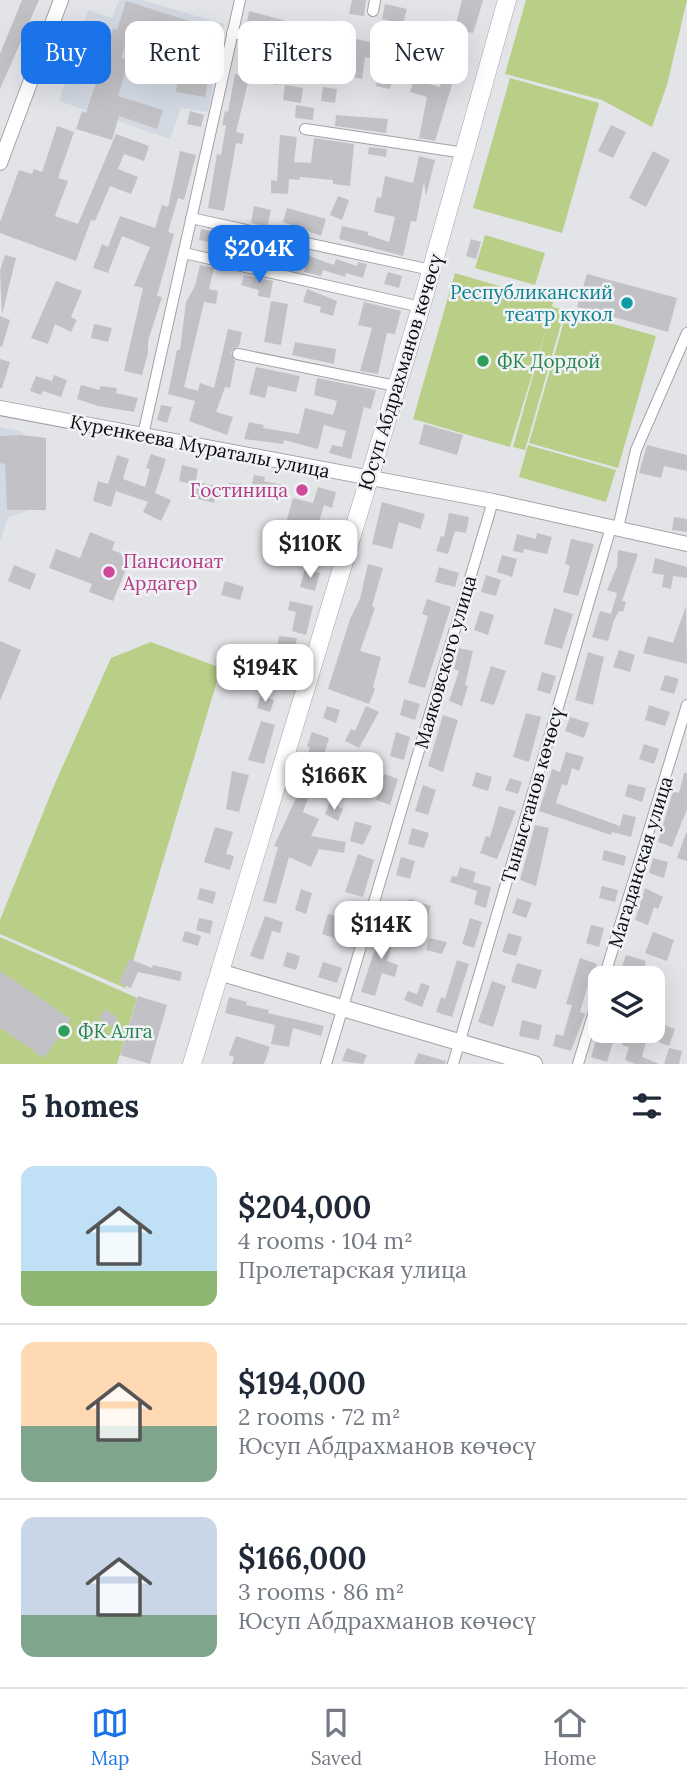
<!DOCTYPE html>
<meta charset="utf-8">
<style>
:root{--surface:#fff;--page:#f2f2f3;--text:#1f2937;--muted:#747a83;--line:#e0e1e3;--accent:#1a73e8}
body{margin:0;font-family:Lora,serif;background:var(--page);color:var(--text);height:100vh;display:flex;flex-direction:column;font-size:26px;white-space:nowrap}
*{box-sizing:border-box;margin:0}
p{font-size:23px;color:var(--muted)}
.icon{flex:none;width:38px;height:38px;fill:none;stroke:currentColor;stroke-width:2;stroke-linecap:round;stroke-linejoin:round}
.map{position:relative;height:1064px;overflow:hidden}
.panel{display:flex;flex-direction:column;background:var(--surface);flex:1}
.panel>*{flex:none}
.hud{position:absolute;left:21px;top:21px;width:646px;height:63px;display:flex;gap:14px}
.tools{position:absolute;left:588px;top:966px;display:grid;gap:14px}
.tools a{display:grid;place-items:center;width:77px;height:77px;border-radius:14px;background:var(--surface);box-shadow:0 7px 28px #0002;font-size:35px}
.price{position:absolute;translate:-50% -60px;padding:0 16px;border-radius:14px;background:#fff;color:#222;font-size:23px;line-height:46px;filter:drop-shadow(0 2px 4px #0008)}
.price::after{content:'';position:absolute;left:50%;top:42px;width:21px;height:16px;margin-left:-10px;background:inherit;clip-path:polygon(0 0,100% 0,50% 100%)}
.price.on{background:var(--accent);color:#fff}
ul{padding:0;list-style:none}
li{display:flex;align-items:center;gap:21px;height:175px;padding:0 21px}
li+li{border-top:2px solid var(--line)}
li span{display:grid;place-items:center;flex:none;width:196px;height:140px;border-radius:14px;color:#555}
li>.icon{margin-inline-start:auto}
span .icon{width:84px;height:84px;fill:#fffc;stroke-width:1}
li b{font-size:30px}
h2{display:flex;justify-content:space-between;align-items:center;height:84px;padding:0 21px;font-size:30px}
.pill{padding:0 24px;border-radius:14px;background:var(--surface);box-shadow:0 7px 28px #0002;font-size:24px;line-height:63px}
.pill.on{background:var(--accent);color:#fff}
.menu{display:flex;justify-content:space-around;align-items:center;height:98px;border-top:2px solid var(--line);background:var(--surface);font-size:19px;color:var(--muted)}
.menu a{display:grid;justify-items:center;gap:4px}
.menu .on{color:var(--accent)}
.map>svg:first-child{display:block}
.built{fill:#d3d9e3}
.green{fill:#b9cf88}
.building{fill:#c2c2c6}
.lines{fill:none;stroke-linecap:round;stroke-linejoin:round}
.minor-casing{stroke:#a1a3a7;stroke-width:12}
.tertiary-casing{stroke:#a1a3a7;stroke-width:16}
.secondary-casing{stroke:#a1a3a7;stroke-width:18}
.primary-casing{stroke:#a1a3a7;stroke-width:19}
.minor{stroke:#fff;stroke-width:10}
.tertiary{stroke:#fff;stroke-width:14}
.secondary{stroke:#fff;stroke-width:16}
.primary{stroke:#fff;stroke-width:18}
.culture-dot{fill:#0f9aa8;stroke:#f0f2f6;stroke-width:2.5}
.leisure-dot{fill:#2e9e5b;stroke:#f0f2f6;stroke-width:2.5}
.hotel-dot{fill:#d1479c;stroke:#f0f2f6;stroke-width:2.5}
.labels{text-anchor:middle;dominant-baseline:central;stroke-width:5;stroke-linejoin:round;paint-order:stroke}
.culture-label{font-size:19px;fill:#0d838f;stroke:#f0f2f6;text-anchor:end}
.leisure-label{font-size:19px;fill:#27864d;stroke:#f0f2f6;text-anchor:start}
.street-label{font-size:19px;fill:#0b0c0d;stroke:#f0f2f6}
.hotel-label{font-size:19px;fill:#b23c85;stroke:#f0f2f6;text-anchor:end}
</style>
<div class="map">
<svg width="687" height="1064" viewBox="0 0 687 1064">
<rect width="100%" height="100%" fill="#e2e4e8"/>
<path class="built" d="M119,0H142L224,24L208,112L181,108L170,139L59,101L88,10L112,18Z
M0,427L23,432L27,511L8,517L0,542Z"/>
<path class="green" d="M526,0H687L667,85L652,127L602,100L505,74Z
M510,78L599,103L562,233L473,208Z
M485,235L545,253L535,285L475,268Z
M455,273L553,302L552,307L565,310L525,450L513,447L547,326L510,447L413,419Z
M567,311L656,336L618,468L529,443Z
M528,445L616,470L606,502L519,477Z
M151,642L221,668L125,988L0,934V920L53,788L111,658Z
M0,937L137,998L117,1064H0Z"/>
<path class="building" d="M22,0H39L0,89V54Z
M352,0H366L364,16L349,14Z
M462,0H483L479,14L473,33L468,32L435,141L419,138L427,97L410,92L414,80L440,87L450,49L445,48L448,34L453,35Z
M126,1L196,23L190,43L137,26L133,41L127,39L121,58L129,60L118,96L163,110L157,129L119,116L112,140L76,129L82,111L86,113L113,29L117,30Z
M385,4L407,9L403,24L382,19Z
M249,11L315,29L312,40L246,28Z
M409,30L426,34L422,56L405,52Z
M343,36L404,50L400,64L396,63L390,89L376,86L383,61L365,57L362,79L312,69L315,57L343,62L349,60L351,51L341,45Z
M243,43L259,47L256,62L240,58Z
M258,65L281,70L278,85L255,80Z
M235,74L249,78L236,132L244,134L242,144L236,143L224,211L208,208L217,154L221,155L226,125H222L225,111L228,112Z
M178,75L208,79L205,97L176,92Z
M285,85L303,88L301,103L283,100Z
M323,87L337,89L335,103L321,101Z
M296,105L314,108L313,120L295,118Z
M190,111L204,115L201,127L187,124Z
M336,115L388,119L386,133L335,126Z
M611,125L626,132L613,158L598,151Z
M57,126L74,132L58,178L68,181L55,216L78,224L116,134L149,146L144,161L124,154L118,169L138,177L131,194L110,186L95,221L91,220L76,261L0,233V222L19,170L32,174L34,169L42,172Z
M280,135L297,137L294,162L311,163L314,138L354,144L350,186L333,184V180L300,177L299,180L289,179L288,194L271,193V180L277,181Z
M369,147L387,149L386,157L368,154Z
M180,151L196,155L184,200L178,198L168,232L174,234L157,296L162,297L148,341V353L142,375L124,371L143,288L134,286L150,247L122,236L108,273L93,268L102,244L108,247L120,216L155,228L162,205L168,207Z
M653,151L670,160L646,207L629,198Z
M419,156L435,160L426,196L424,182L416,222L411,221L403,256L339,239L342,226L368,232V235L389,242L395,217L374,212L377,197L381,198L385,176L413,183Z
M338,196L349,200L342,220L330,215Z
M254,206L271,210L267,227L251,223Z
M287,208L326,219L321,236L283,222Z
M201,229L216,232L213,243L199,240Z
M233,239L250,244L245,259L228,255Z
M471,239L481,242L476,259L466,256Z
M275,244L334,265L336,259L357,266L358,262L367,264L363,278L346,273L345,277L323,270L321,276L304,272L305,268L288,263L289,259L272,255Z
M5,255L16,258L2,315L0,271Z
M200,265L214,268L209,289L218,291L216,304L204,302L184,387L198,391L200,383L214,388L228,329L242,332L239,346L231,352L235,361L230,388L225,387L216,412L233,417L227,435L189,421L195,401L168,394L177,350H180L186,302L195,286Z
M388,272L402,276L399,288L384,284Z
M587,274L677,298L668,332L577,307Z
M244,275L273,281L270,298L258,296L259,290L241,285Z
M56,281L82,291L71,317L77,320L71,332L55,324L48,344L31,338Z
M307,289L337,301L333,316L320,312L321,307L303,302Z
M271,301L288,304L281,345L264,342Z
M364,302L401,311L395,334L387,333L378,374L360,371L372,328L358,325Z
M0,316L10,320L2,347L0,346Z
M94,324L112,328L108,342L91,338Z
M295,342L336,349L334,364L292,355Z
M0,359L10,362L2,388H0Z
M256,367L300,376L296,392L268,386L265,398L249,394Z
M54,375L67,380L61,397L43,391L41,395L30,391L36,376L52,381Z
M317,378L376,390L371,409L364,407L351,459L329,453L332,445L342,447L346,431L324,425L318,449L284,440L283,444L244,439L249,422L264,425L263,428L299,434L305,408L333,415L337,401L314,395Z
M81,385L100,390V386L117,388L116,393L138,398L134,412L98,406L77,399Z
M161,405L172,407L167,423L157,420Z
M424,424L463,435L457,455L419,444Z
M22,435L46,438V510H7L5,464L0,463V436Z
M647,445L687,455V471L664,466L661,478L639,473Z
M151,454L166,459L155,493L171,500L161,521L143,512L148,502L116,491L111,507L93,501L98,481L108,484L117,455L129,459L123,479L145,487L150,469L146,468Z
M182,465L198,469L195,485L179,481Z
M254,475L265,477L264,481L283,485L280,498L251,488Z
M198,482L228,489L229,483L243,484L242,497L216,494L214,503L194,498Z
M318,487L336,492L332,508L324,505L316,533L286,523L293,498L313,503Z
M382,502L425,514L420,529L399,522L392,549L372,544Z
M449,513L469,517L466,533L455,531L448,554L436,551L441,536L444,537Z
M674,517L687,519V532L672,530Z
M90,532L115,542L112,550L131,557L113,601L89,592L92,584L49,568L56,549L80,558Z
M537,533L552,537L547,554L524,549L523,553L513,551L517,534L536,539Z
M571,539L594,544L578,596L563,592L570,566L565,564Z
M618,550L638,554L622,601L626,602L623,612L619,611L614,620L608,641L592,637L600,611L611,614L617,593L607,590L617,567Z
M502,555L517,559L512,577L497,572Z
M655,558L687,567V578L673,576L671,589L662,587L664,575L652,573Z
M368,564L383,568L372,606L375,608L360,651L381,657L373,687L375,689L369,704L328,689L350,619L360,599Z
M14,565L36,574L30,590L8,581Z
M439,567L459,573L455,587L435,582Z
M305,569L320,573L315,591L300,587Z
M486,575L501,580L496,596L481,592Z
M225,581L244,587L240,600L221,595Z
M427,599L451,607L425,688L408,683L428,616L422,614Z
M290,601L313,606L306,635L292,631L296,612L288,610Z
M686,606L687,664L643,653L648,636L673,643Z
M554,608L573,614L562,649L544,644Z
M480,611L494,615L488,635L474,630Z
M279,636L297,638L293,663L275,661Z
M0,641L21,650L0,701Z
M459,648L473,651L465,685L468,686L462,706L449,701L459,671L454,669Z
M619,650L635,655L630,672L613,667Z
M588,652L604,657L593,705L575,700Z
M491,666L506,671L494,705L480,701Z
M542,672L556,676L550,694L537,690Z
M274,674L290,678L287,691L270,686Z
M665,675L679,679L674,694L660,690Z
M260,696L274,700L270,712L257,708Z
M404,699L420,704L415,720L400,715Z
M649,705L670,712L665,726L645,720Z
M327,706L340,710L336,723L323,718Z
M366,706L379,712L359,748L345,741L351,729L355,731Z
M526,713L541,717L529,762L513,757Z
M443,715L458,720L443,772L428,766Z
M570,717L589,723L584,738L565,731Z
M261,721L275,725L264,764L248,760Z
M312,732L329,738L320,770L349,779L346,790L314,780L303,812L319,819L311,836L346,842L344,853L319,849L311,867L289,857L276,904L263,901L278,847L274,846L296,798L290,796L310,748L307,746Z
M396,732L410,737L404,760L390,756Z
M644,744L659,749L654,764L639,759Z
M566,752L584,757L579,771L572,768L567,786L562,784L556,803L620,826L623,814L636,817L631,837L612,832L611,835L539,811L552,769L560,772Z
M232,771L249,775L239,812L226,809Z
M476,772L492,777L488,791L472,786Z
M684,773H687V809L672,847L658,842L673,791L679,793Z
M384,774L398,779L390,805L376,800Z
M510,778L522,782L518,794L505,790Z
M628,784L646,788L642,802L625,796Z
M423,785L436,790L428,815L415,811Z
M330,802L343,809L338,821L325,814Z
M499,806L516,811L497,859L480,853L486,836L490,837Z
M355,821L372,826L363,845L350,841Z
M535,825L549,828L536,886L520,880Z
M215,827L233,832L226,854L234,856L230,870L204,862Z
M412,828L429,833L424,848L408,844Z
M686,833H687V861L677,858Z
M604,850L626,856L624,866L602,860Z
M358,854L374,860L363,897L345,892Z
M401,857L415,861L410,879L396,875Z
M653,858L668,862L664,878L649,873Z
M460,867L476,872L473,882L491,887L486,908L474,904L477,891L450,882L452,876L457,877Z
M602,886L618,890L615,902L599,898Z
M200,888L216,892L213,904L197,899Z
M645,888L663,897L658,909L654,907L648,925L635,920Z
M301,889L312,893L306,914L295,910Z
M517,898L532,903L526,918L512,913Z
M409,899L431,906L424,928L402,921Z
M328,914L349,920L343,941L322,934Z
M265,916L283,922L280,933L272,931L263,960L250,956Z
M199,918L213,921L210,934L196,930Z
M470,918L482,922L474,948L462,944Z
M383,924L397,928L387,961L398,965L395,977L382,973L375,996L361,992Z
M591,925L604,928L599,947L586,943Z
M185,931L201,936L198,946L182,941Z
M653,932L674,940L667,961L645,953Z
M508,933L522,937L516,956L502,952Z
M429,938L447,942L442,954L426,950Z
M287,952L300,956L296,970L283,966Z
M626,955L646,961L641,978H618Z
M580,958L597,964L592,979L590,978L580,1012L585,1014L571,1051L553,1046L556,1034L563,1036L572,1005L566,1004Z
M130,959L152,968L153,965L182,972L180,981L138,972L131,988L119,983Z
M457,960L469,964L452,1017L436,1012L441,997L445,999Z
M323,962L342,968L337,983L318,977Z
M517,963L542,970L536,989L511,982Z
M0,971L71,1019L44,1058L0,1028Z
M492,981L506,986L493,1027L478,1022Z
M421,983L430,986L422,1007L404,1000L408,991L417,994Z
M138,996L167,1005L150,1064L120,1055Z
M229,997L247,1002L246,1005L269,1010L268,1013L324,1026L321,1036L293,1028L289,1047L271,1044L275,1025L225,1013Z
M105,1009L118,1018L112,1027L99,1018Z
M522,1020L542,1025L539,1040L519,1036Z
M659,1023L675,1029L669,1046L653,1040Z
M626,1031L648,1034L642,1057L659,1064H635L625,1060L629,1047L622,1045Z
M236,1036L270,1047L264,1064H232L234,1057L229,1055Z
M597,1037L613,1042L607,1062L591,1057Z
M347,1048L367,1055L363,1064L342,1061Z
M669,1048L682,1051L679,1064H664Z
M418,1053L446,1061L445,1064H414Z"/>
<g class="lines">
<defs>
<path id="minor" d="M373,11L375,0
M232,33L344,54
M305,129L465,153
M191,218L431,270
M184,253L421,307
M238,354L396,386
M143,435L240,0
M618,528L636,450L687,333
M604,978L687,705
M326,1064L493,501
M453,1064L611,527
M578,1064L600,992"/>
<path id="tertiary" d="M0,163L61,0
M0,408L493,501L687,544"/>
<path id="secondary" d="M219,972L534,1064"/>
<path id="primary" d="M192,1064L421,307L507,0"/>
</defs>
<use href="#minor" class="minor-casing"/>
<use href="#tertiary" class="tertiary-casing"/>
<use href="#secondary" class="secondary-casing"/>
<use href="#primary" class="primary-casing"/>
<use href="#minor" class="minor"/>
<use href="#tertiary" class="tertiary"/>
<use href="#secondary" class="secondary"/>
<use href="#primary" class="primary"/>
</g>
<circle class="culture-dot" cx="627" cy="303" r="7"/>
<g class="leisure-dot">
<circle cx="483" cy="361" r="7"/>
<circle cx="64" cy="1031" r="7"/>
</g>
<g class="hotel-dot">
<circle cx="302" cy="490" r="7"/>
<circle cx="109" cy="572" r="7"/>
</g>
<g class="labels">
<g class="culture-label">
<text x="613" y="292">Республиканский<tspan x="613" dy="22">театр кукол</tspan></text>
</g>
<g class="leisure-label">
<text x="497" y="361">ФК Дордой</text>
<text x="78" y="1031">ФК Алга</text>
</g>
<g class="street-label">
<text transform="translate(400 372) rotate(-73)">Юсуп Абдрахманов көчөсү</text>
<text transform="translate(200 446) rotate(11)">Куренкеева Мураталы улица</text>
<text transform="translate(445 662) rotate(-74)">Маяковского улица</text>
<text transform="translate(532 795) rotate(-74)">Тыныстанов көчөсү</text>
<text transform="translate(640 862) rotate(-73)">Магаданская улица</text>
</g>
<g class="hotel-label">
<text x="288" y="490">Гостиница</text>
<text x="123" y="561" text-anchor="start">Пансионат<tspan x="123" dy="22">Ардагер</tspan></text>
</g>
</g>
</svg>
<div class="tools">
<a><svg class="icon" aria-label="layers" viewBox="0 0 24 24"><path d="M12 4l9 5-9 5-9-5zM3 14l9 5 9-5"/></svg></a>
</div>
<b class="price on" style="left:259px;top:285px">$204K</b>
<b class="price" style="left:310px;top:580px">$110K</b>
<b class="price" style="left:265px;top:704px">$194K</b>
<b class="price" style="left:334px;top:812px">$166K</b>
<b class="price" style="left:381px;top:961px">$114K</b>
<div class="hud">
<a class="pill on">Buy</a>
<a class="pill">Rent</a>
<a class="pill">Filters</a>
<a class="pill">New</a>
</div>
</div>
<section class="panel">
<h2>5 homes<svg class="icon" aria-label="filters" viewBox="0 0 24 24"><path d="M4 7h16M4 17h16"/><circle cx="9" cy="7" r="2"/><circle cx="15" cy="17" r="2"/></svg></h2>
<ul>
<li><span style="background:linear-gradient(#bfe0f5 75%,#8fb573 0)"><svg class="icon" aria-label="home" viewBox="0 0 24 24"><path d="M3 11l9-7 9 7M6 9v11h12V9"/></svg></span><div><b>$204,000</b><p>4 rooms · 104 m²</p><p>Пролетарская улица</p></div></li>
<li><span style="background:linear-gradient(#ffd9b3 60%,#7fa58c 0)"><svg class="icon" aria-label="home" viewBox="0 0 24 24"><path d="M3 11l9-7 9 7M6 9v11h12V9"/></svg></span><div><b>$194,000</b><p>2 rooms · 72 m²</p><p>Юсуп Абдрахманов көчөсү</p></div></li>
<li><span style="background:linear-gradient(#c9d6e8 70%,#7fa58c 0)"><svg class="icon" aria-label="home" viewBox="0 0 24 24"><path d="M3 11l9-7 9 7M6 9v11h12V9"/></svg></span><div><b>$166,000</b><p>3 rooms · 86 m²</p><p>Юсуп Абдрахманов көчөсү</p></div></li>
</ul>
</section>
<nav class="menu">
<a class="on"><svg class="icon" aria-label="map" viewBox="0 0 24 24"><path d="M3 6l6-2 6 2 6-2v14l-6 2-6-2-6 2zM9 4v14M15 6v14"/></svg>Map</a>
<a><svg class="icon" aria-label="saved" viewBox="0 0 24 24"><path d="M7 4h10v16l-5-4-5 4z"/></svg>Saved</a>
<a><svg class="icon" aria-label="home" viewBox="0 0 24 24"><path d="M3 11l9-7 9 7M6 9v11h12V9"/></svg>Home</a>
</nav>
